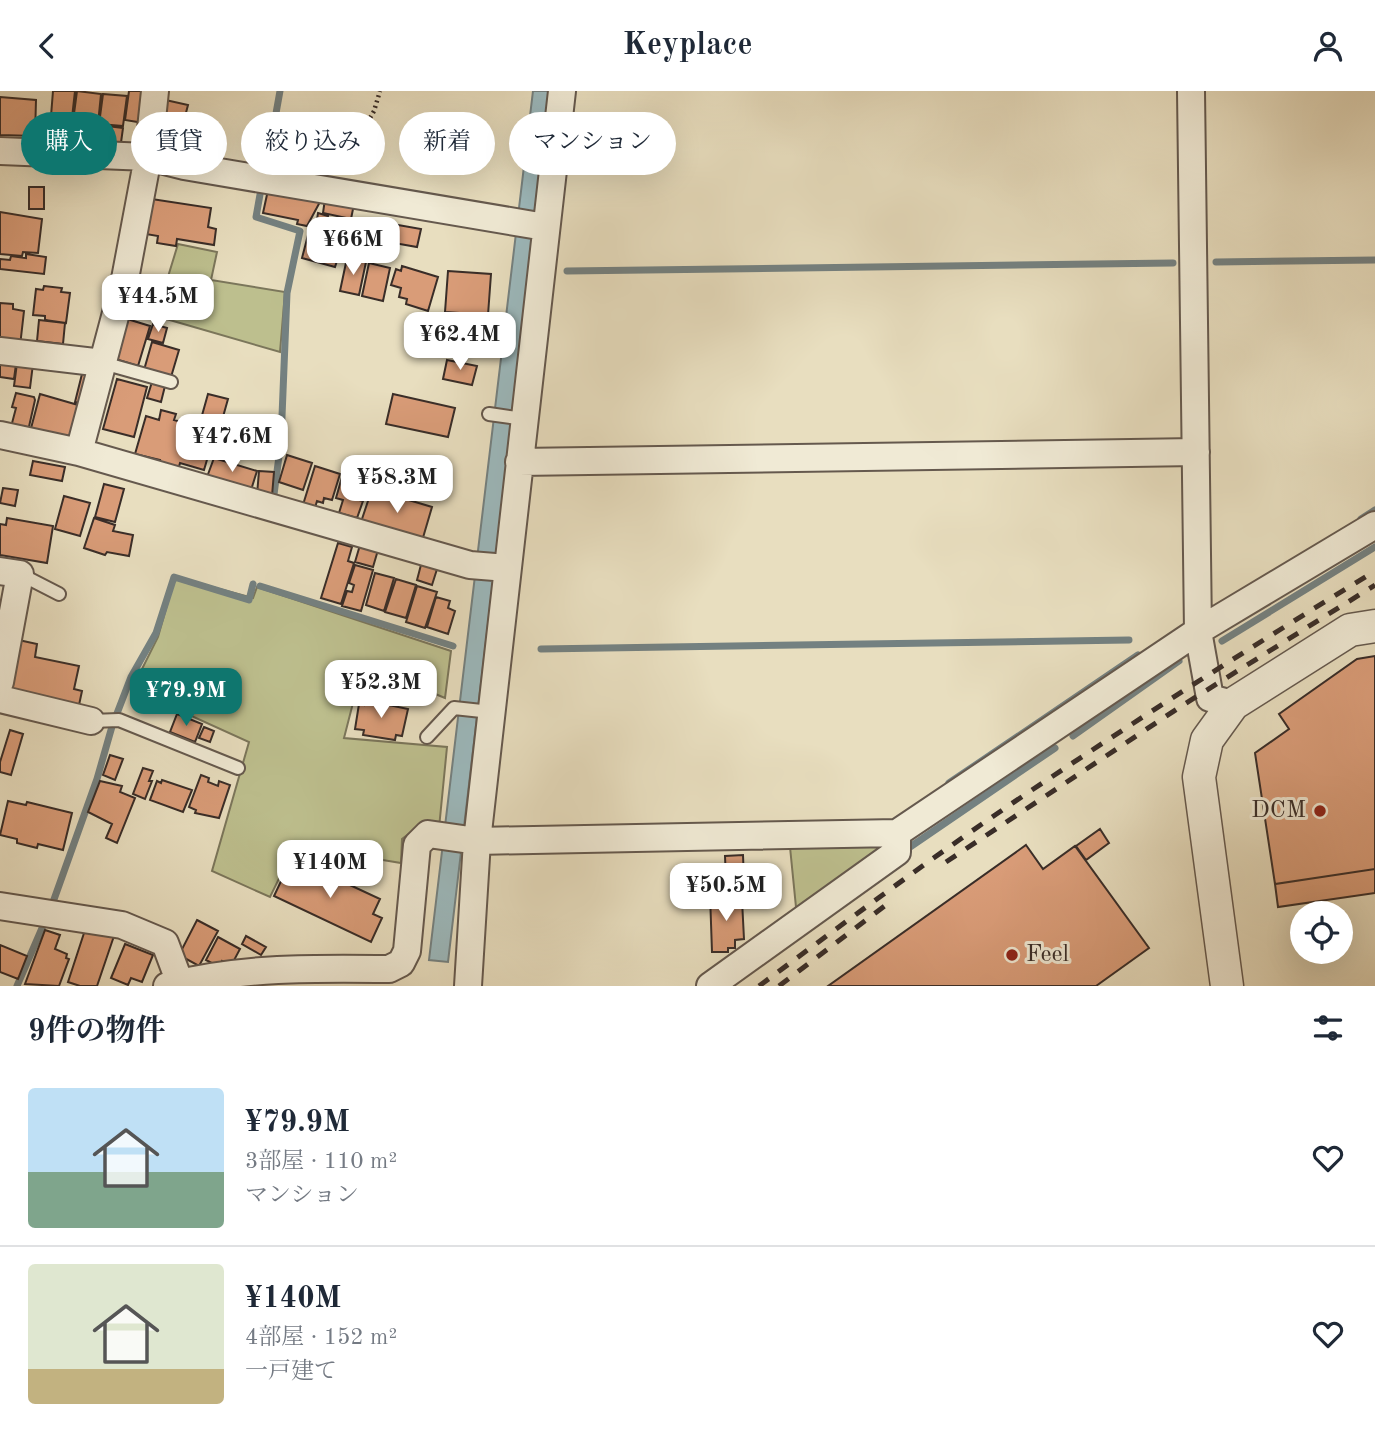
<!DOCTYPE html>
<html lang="ja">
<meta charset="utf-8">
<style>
:root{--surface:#fff;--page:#f6f6f7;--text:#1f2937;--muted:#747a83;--line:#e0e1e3;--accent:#0f766e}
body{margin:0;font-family:"Old Standard TT","Noto Serif JP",serif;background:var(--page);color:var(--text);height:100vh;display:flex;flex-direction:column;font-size:26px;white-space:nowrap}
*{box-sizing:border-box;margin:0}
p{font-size:23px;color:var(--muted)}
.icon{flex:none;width:38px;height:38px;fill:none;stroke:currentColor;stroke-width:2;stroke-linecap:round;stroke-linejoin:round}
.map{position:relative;height:895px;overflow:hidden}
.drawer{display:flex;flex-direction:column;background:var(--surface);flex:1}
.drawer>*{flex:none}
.hud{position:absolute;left:21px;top:21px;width:700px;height:63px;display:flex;gap:14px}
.controls{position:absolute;left:1290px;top:810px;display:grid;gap:14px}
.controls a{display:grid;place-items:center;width:63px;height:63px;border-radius:50%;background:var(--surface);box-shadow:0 7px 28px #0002;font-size:35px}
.price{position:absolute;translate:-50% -60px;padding:0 16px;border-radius:14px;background:#fff;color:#222;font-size:23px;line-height:46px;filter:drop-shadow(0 2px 4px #0008)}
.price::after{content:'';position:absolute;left:50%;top:42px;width:21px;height:16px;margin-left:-10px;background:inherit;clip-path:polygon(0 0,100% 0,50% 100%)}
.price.active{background:var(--accent);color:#fff}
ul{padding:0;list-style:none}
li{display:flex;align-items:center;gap:21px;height:175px;padding:0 28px}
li+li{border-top:2px solid var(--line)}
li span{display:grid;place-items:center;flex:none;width:196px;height:140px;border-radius:7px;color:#555}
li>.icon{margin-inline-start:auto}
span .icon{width:84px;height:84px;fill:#fffc;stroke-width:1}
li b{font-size:30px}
h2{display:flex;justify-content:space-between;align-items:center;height:84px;padding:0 28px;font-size:30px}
.tag{padding:0 24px;border-radius:32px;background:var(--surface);box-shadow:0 7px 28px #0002;font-size:24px;line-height:63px}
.tag.active{background:var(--accent);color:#fff}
header{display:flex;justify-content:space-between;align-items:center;height:91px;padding:0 28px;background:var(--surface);font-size:32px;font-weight:600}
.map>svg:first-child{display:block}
.green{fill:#bdbf8e;stroke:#7b765b;stroke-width:2}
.water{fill:#9cb9bd;stroke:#748181;stroke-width:2}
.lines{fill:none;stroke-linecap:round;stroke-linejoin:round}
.stream{stroke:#748181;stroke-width:7}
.building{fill:#d99c78;stroke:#392d28;stroke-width:2}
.service-casing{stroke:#65594e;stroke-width:16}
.minor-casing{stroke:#65594e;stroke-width:30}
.tertiary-casing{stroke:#65594e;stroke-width:35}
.path{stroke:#392d28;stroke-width:4.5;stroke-dasharray:2 3.5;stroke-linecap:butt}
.service{stroke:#f0ead5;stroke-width:12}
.minor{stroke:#f0ead5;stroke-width:26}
.tertiary{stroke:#f0ead5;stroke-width:32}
.rail{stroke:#392d28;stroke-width:5;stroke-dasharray:12 12;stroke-linecap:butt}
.poi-dot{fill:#8f2418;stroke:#f0ead5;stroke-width:2.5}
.labels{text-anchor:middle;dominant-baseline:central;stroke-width:6;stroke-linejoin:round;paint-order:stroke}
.poi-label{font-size:24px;fill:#392d28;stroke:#f0ead5;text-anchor:end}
</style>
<header><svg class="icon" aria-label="back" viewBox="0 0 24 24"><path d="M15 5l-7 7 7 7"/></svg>Keyplace<svg class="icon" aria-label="person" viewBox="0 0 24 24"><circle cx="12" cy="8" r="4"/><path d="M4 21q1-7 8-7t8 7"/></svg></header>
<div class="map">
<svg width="1375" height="895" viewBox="0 0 1375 895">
<rect width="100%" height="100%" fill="#e8debf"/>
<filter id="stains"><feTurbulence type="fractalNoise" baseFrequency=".00286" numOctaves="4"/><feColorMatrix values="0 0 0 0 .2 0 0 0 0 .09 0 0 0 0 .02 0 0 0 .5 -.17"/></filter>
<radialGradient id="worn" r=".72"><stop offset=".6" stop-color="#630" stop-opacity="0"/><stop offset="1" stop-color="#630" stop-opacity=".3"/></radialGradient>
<path class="green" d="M178,153L217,161L211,189L285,201L280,261L156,225Z
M175,486L253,507L257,496L451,560L445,607L363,573L344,647L447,656L439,737L419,735L402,748L401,772L365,766L349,790L291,763L270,806L212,780L249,651L132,598L158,546Z
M883,752L888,756L797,826L790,756Z"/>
<path class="water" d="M533,0H551L448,871L429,869Z"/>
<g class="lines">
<path class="stream" d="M266,78L280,0
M261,98L256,126L300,140L287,202L281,350L273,411
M1216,171L1375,169
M567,180L1173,172
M1361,428L1375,419
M260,495L453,555
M1222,550L1375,456
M541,558L1129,549
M116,625L131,586L156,542L174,486L249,509L253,493
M1073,645L1179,570
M949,692L1138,564
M910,756L1055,657
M52,814L97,688L113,632
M17,895L46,828"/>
</g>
<path class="building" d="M53,0H75L72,27L51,25Z
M77,0L101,3L98,33L73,30Z
M129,0H147L144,32L125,29Z
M103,3L127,5L123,35L99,33Z
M0,6L36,9L35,45L0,44Z
M161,8L188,14L182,37L155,31Z
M99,34L123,37L120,59L97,56Z
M29,96H44V118H29Z
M268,99L321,109L307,135L297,133L298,129L263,122Z
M145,107L211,117L208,136L216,138L214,154L177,148L176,155L157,152L158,145L140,142Z
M325,108L354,113L351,128L323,122Z
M0,121L42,128L38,162L23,161L22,165L0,163Z
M318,122L328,125L326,136L316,135Z
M398,134L421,138L417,156L394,152Z
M316,136L345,145L335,176L302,167L308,144L313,146Z
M26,163L46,166L44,183L0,178V168L10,169L11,165L26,167Z
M347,167L366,171L359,204L340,200Z
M369,172L390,177L383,210L362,205Z
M402,175L438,186L428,220L406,213L407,208L399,206L401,197L391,194L396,178L401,180Z
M448,180L491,183L488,224L445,221Z
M44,195L62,197L61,201L70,202L66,232L45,229V225L33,224L36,198L43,199Z
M139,198L157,203L151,223L133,218Z
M0,212L13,213V218L24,220L20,255L0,253Z
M124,227L150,235L138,275L112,267Z
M39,229L65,232L63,253L37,250Z
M153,233L167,237L163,252L148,248Z
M152,251L179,259L171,286L144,279Z
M0,264L17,266L14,288L0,286Z
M447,269L477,275L472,294L443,288Z
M17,272L33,273L30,297L14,295Z
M83,279L95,282L87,314L75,311Z
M117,288L147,296L134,346L103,338Z
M152,291L165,295L161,311L147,307Z
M16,302L34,306L35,309L28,340L11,336L16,317L12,316Z
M40,303L78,314L69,351L30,341Z
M208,303L228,308L219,340L199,335Z
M393,303L455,317L448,346L386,333Z
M161,319L176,323L174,329L205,337L200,352L211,355L204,379L180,372L178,379L159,374L160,369L135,363L146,325L159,329Z
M287,364L312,372L303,399L279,391Z
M214,367L257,380L251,399L207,386Z
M33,370L65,376L62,390L30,384Z
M315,375L340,383L332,409L324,407L323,412L317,410L314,420L302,417Z
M259,380L274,381L272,405L257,404Z
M342,386L364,392L359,409L363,410L357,427L339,422L343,409L336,407Z
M104,393L124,398L115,431L95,426Z
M3,397L18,399L15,415L0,412Z
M372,398L432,416L422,450L361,431Z
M64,405L90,412L80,445L55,438Z
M7,427L53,435L47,472L0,464V433L6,434Z
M94,427L115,434L113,440L133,444L129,465L107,461L105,464L84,457Z
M338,452L352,456L348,470L354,472L341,513L321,507Z
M360,454L378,459L373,476L355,471Z
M422,470L438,475L432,494L417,489Z
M355,474L373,479L361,520L342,515L347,500L352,501L354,494L349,492Z
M375,482L394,487L384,520L366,514Z
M396,488L416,494L406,527L385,521Z
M417,495L437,501L425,537L406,531Z
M436,506L450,510L448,517L455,520L448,543L427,536Z
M14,548L37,553L35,566L79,575L74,598L82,600L79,614L7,598Z
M1375,565V778L1275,793L1255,662L1289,638L1279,623L1357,568Z
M365,609L408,618L402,645L396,644L395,649L363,644L364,639L355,638L359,613L364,614Z
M177,623L202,633L195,651L170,641Z
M204,636L214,640L210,651L199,647Z
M10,639L23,643L11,684L0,681V671Z
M110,664L123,668L115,689L103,684Z
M143,677L153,680L149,690H152L145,708L133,703Z
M201,684L209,687L208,691L218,695L219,690L230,694L219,727L195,722L196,719L189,716Z
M162,689L192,699L183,721L150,709L157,690L161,692Z
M100,690L122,695L120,701L135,707L117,752L106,747L112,733L88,721Z
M8,710L26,714L27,711L72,722L63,759L38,753L37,757L17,752V748L0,744Z
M1100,738L1109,752L1086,769L1076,755Z
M1026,754L1043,778L1075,755L1149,857L1096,895H828Z
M743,764L744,790H726L725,765Z
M292,767L380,808L373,823L382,827L371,851L274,805Z
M1375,778V802L1278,816L1275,793Z
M723,802V810L742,809L744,848L735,849V857H728V861H712L710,803Z
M197,829L218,840L199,875L179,864Z
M86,836L114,845L97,895H80L68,891Z
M45,839L60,844L55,858L67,863L66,867L69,868L59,895L25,893Z
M246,845L266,856L261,864L242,853Z
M218,846L240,858L231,875L222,870L219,876L206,869Z
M125,853L153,864L142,891L131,887L128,894L111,887Z
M0,854L27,865L18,888L0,881Z"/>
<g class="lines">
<defs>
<path id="service" d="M103,272L171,291
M489,323L524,328
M20,483L59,503
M91,630L119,629L238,677
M427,646L454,617L491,621"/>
<path id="minor" d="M1191,0L1198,540L1210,607L1233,613
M0,60L148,66L184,75L545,136
M0,260L103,272
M0,344L79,361L470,474L507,477
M79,361L125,188L148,66L155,0
M519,371L1196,361
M0,480L20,483L0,591
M0,608L91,630
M0,815L122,834L165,852L180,892
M167,895C239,876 316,877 389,878L401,872L407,860L417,754L428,743L477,750L897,742L1198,540L1375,434
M468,895L477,750L562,0
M710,895L897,761V742"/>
<path id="tertiary" d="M1227,895L1199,686L1207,649L1233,613L1350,539L1375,535"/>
</defs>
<use href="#service" class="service-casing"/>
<use href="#minor" class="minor-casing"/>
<use href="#tertiary" class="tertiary-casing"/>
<path class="path" d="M340,79L374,20L380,0"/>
<use href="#service" class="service"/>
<use href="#minor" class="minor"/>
<use href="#tertiary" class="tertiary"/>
<path class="rail" d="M946,771L1183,614L1375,494
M759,895C847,830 935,764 1026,703C1141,626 1257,552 1375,480
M779,895L886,814"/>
</g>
<g class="poi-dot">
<circle cx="1320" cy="720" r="7"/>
<circle cx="1012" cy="864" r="7"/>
</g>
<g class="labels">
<g class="poi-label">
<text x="1306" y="720">DCM</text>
<text x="1026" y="864" text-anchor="start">Feel</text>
</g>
</g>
<rect width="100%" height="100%" filter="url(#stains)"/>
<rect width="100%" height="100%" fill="url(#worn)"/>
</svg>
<div class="controls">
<a><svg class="icon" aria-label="locate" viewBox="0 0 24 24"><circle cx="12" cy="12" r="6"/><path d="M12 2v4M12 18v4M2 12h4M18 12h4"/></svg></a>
</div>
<b class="price" style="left:353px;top:186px">¥66M</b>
<b class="price" style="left:158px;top:243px">¥44.5M</b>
<b class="price" style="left:460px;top:281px">¥62.4M</b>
<b class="price" style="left:232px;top:383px">¥47.6M</b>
<b class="price" style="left:397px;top:424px">¥58.3M</b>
<b class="price" style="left:381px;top:629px">¥52.3M</b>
<b class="price active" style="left:186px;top:637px">¥79.9M</b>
<b class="price" style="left:330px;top:809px">¥140M</b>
<b class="price" style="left:726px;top:832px">¥50.5M</b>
<div class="hud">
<a class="tag active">購入</a>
<a class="tag">賃貸</a>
<a class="tag">絞り込み</a>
<a class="tag">新着</a>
<a class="tag">マンション</a>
</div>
</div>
<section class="drawer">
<h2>9件の物件<svg class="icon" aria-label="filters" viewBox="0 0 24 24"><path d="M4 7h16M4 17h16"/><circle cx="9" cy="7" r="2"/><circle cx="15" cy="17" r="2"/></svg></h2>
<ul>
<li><span style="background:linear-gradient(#bfe0f5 60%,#7fa58c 0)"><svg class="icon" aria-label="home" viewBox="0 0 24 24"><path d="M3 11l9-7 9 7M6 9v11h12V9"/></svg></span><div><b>¥79.9M</b><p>3部屋 · 110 m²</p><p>マンション</p></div><svg class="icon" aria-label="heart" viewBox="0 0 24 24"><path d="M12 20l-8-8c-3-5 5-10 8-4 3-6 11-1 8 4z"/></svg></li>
<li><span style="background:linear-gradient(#dfe7d0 75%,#c2b280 0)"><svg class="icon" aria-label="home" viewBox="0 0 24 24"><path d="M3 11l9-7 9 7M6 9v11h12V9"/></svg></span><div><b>¥140M</b><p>4部屋 · 152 m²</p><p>一戸建て</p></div><svg class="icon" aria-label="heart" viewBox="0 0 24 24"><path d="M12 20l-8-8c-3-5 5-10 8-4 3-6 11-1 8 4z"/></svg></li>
</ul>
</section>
